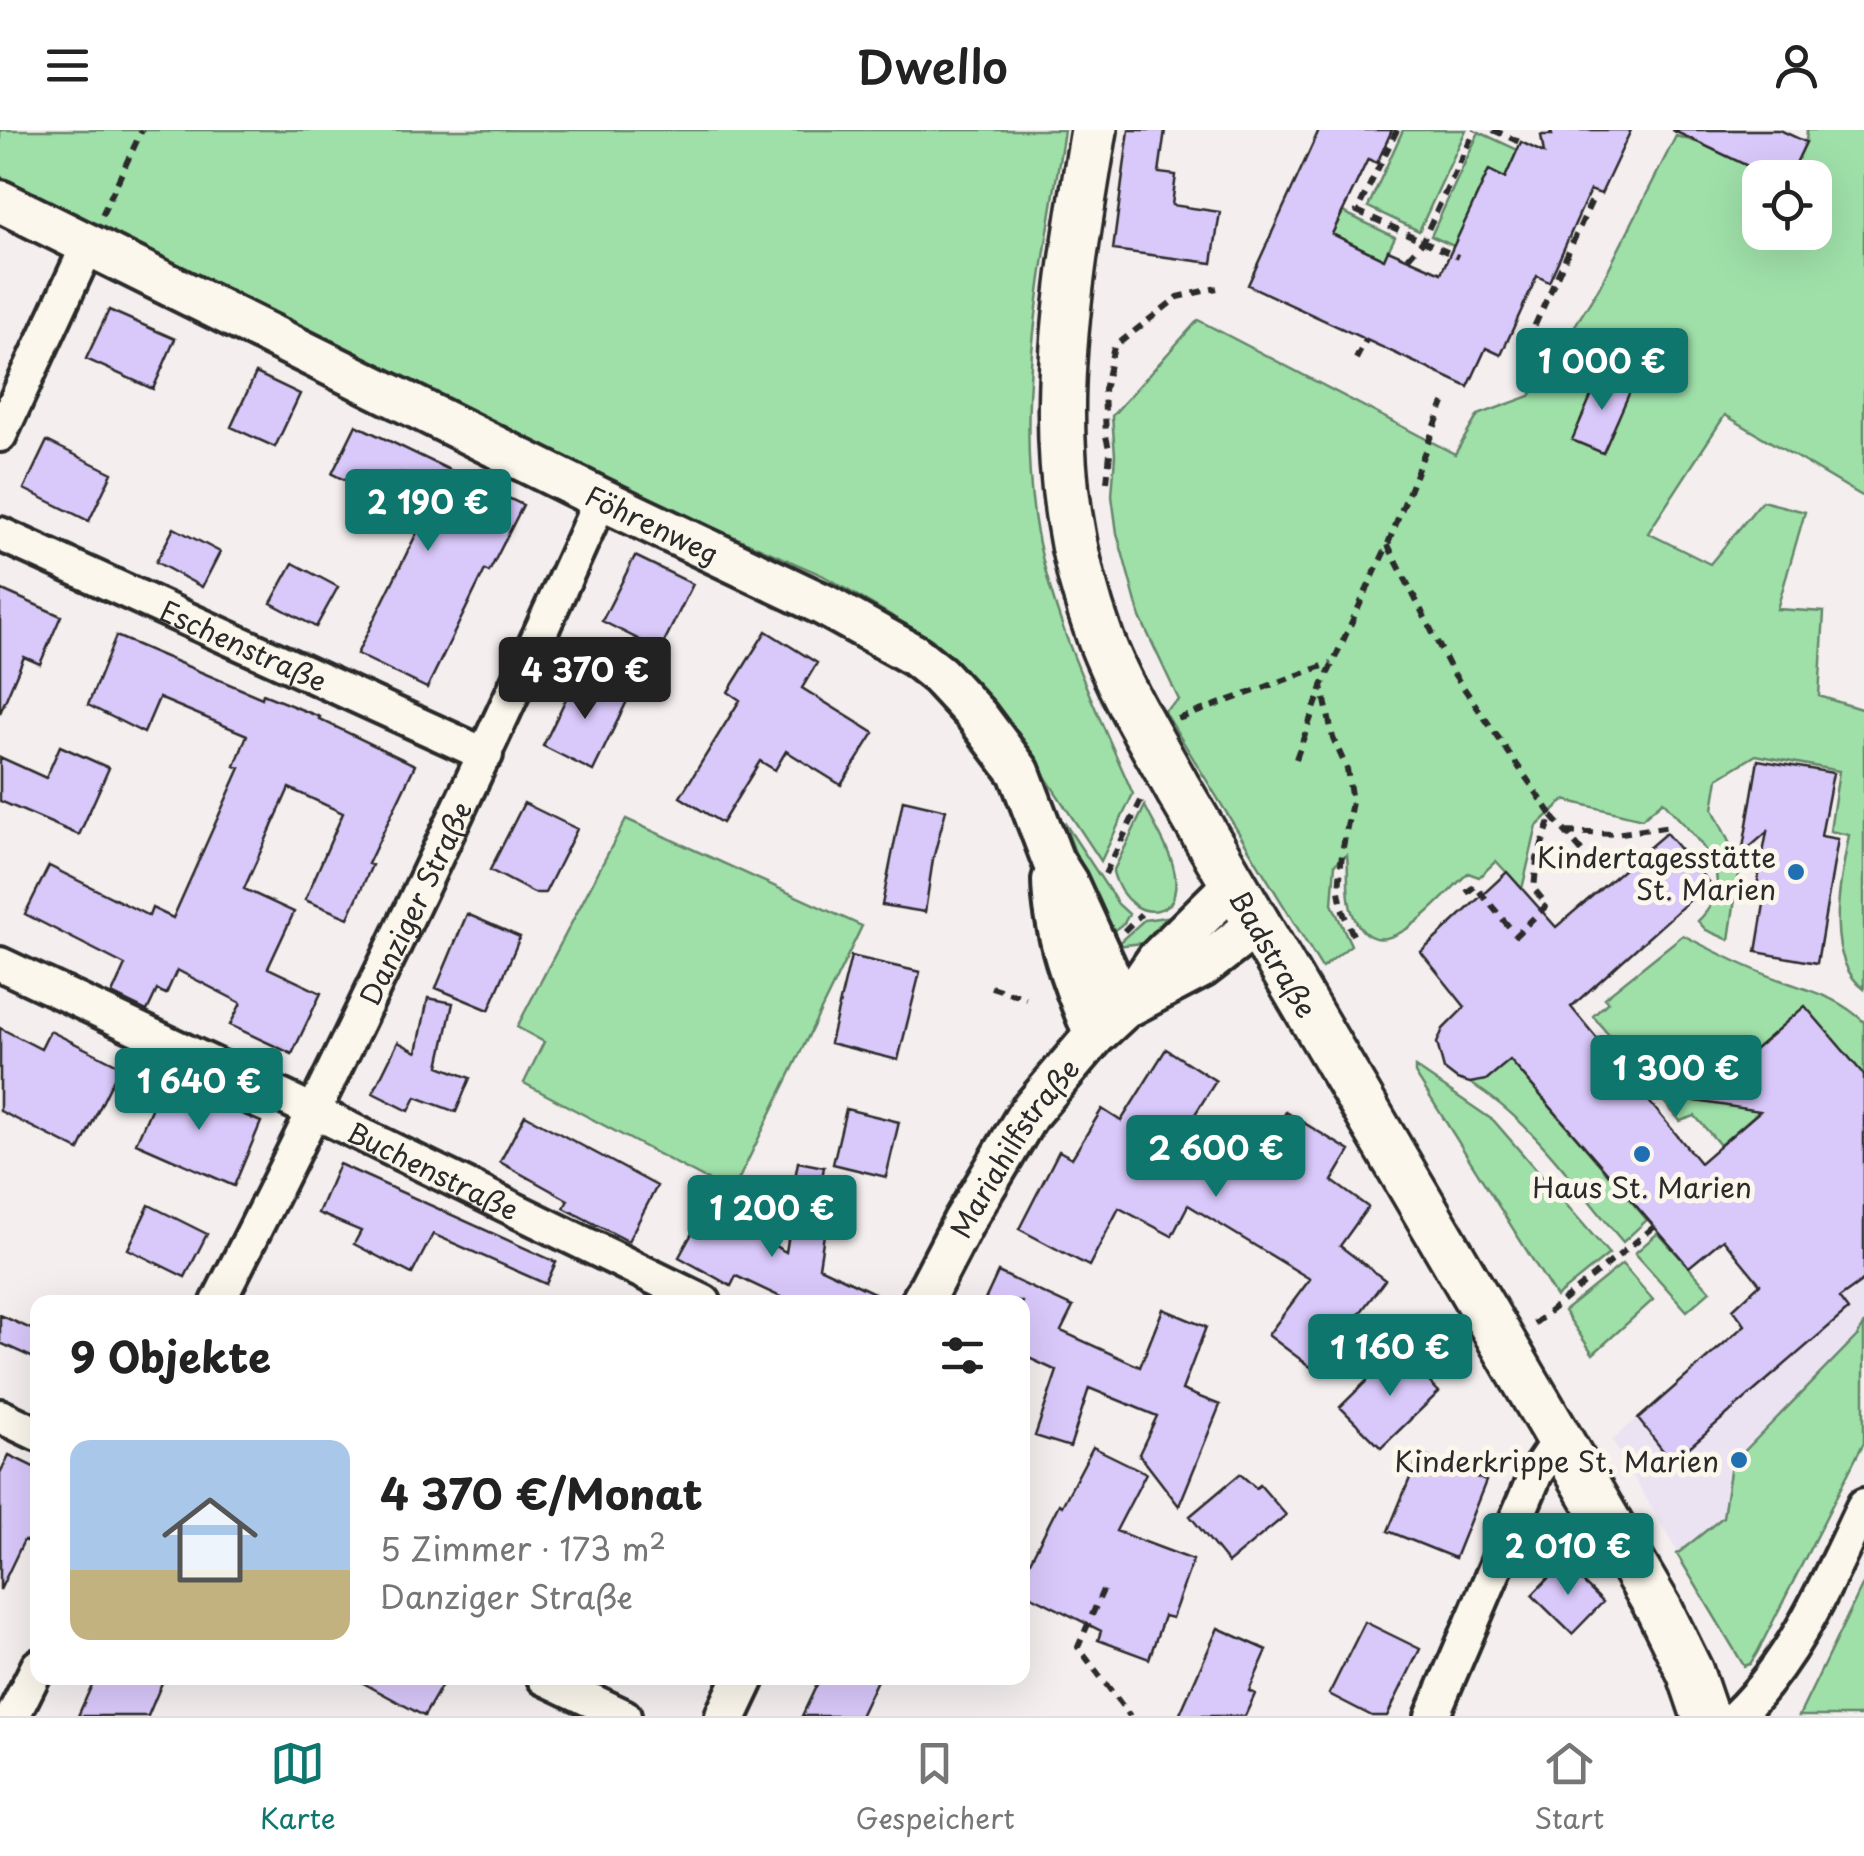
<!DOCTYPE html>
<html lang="de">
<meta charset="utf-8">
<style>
:root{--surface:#fff;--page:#f6f6f6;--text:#222;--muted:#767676;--line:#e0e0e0;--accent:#0f766e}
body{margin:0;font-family:"Playpen Sans",sans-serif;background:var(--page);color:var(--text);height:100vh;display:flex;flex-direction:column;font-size:38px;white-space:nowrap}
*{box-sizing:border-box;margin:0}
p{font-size:32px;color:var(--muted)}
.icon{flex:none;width:55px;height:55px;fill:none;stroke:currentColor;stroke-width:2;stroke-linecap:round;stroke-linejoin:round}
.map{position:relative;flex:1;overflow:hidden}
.side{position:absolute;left:30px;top:1165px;width:1000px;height:390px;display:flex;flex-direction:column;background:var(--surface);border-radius:20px;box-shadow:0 10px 40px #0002}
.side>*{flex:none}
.fabs{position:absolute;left:1742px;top:30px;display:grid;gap:20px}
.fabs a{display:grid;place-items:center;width:90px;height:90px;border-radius:20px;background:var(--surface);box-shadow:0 10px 40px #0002;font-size:50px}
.price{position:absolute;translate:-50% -85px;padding:0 22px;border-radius:10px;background:var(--accent);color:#fff;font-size:32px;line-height:65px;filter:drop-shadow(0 2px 5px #0008)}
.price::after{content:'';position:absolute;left:50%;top:60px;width:30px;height:22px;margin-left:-15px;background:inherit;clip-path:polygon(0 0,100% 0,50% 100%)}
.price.current{background:#222;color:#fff}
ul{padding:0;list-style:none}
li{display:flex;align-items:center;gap:30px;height:250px;padding:0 40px}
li+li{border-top:2px solid var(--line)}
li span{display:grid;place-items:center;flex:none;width:280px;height:200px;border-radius:20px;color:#555}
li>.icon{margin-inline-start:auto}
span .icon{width:120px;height:120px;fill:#fffc;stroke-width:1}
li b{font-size:42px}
h2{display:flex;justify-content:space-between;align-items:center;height:120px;padding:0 40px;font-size:42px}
header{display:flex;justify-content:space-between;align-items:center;height:130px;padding:0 40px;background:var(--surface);font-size:45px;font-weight:600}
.tabs{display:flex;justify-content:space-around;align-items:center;height:140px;border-top:2px solid var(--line);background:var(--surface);font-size:28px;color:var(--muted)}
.tabs a{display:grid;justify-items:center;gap:5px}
.tabs .current{color:var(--accent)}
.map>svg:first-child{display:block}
.built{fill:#ece3f2}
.green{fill:#9fe0a9;stroke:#65866a;stroke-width:2.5}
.building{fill:#d9c8fa;stroke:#2b2b2b;stroke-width:2.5}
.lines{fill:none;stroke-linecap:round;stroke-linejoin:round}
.minor-casing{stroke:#2b2b2b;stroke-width:40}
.tertiary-casing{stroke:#2b2b2b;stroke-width:48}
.secondary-casing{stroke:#2b2b2b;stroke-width:52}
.path{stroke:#2b2b2b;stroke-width:6;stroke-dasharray:10 8;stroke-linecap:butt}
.minor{stroke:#fbf7ec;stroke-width:32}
.tertiary{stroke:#fbf7ec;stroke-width:40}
.secondary{stroke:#fbf7ec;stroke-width:45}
.poi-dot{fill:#1f6fb2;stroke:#fbf7ec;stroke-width:4}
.labels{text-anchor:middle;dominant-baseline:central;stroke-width:10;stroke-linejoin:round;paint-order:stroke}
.street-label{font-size:28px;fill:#2b2b2b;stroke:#fbf7ec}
.poi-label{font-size:28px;fill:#2b2b2b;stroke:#fbf7ec;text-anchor:end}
</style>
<header><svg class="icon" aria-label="menu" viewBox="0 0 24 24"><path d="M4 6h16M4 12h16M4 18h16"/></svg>Dwello<svg class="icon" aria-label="person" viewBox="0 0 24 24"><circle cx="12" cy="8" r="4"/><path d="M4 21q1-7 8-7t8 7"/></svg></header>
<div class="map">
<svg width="1864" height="1586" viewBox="0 0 1864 1586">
<rect width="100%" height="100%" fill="#f4eeef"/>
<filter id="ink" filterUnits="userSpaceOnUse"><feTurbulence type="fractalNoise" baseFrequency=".01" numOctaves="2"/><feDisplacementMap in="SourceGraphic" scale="20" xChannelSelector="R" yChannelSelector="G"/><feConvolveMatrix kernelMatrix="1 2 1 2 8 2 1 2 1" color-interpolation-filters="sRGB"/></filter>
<g filter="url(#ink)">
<path class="built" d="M1864,1150V1312L1757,1523L1750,1534L1744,1536L1612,1310L1745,1195L1848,1180L1839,1168Z"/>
<path class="green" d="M0,0H1064C1045,126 1016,257 1034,385C1048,483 1094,574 1133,664L1101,731L1011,595L933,510L822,445L622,358L0,46Z
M1403,0H1466L1419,101L1368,77Z
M1807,0H1864V367L1725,285L1648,403L1710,434L1762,371L1805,382L1777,479L1824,482L1819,566L1864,580V859C1822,827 1841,750 1849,705L1830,701L1839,641L1756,625L1718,648L1713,679L1740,735L1729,810L1706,800L1698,791C1745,745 1694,708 1663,671L1642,689L1564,670L1537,696L1522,759L1496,731L1479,747L1468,743C1438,770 1375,852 1351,779C1346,761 1349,742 1347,725L1335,734L1332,774L1351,815L1322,838L1164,581L1179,570L1140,487L1117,403L1112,366L1115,325L1112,286L1198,190L1455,324L1478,285L1530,266L1599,158L1676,6L1700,13L1773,47L1760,48V102H1815V48L1789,47L1806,12Z
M1479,2L1518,20L1505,48L1488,41L1459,106L1467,122L1431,106Z
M1343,82L1395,107L1384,129L1332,104Z
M1145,676C1158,704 1188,744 1170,774C1144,793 1120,768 1113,742Z
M626,689L862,796L732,1063L524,953L544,912L517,897Z
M1064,692L1118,774L1129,784L1124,793L1105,807Z
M1166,787L1143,813L1115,816L1144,790Z
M1683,805C1713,821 1743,836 1775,848C1809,861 1837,866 1864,892V945L1805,877L1732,939L1764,977L1720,1015L1695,986L1680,991L1593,886L1608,872L1604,868Z
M1510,930L1647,1090L1623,1112C1576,1057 1532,990 1470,953Z
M1415,937L1494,991L1609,1124L1556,1167L1415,943Z
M1658,1103L1710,1161L1687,1181L1635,1123Z
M1622,1134L1653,1170L1593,1224L1564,1181Z
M1864,1193V1312L1757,1523L1750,1534L1744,1536L1677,1424L1723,1387L1731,1335L1858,1205Z
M1864,1452V1586H1799Z"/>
<path class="building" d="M1129,0H1165L1159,43L1176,45L1172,75L1220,82L1212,133L1113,120Z
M1319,0H1392L1377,33L1368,29L1332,104L1384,129L1388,120L1441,143L1489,40L1505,48L1521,12L1544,23L1541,5H1552L1550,0H1631L1601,64L1590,60L1549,152L1537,146L1501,225L1486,218L1468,257L1248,155Z
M1672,0H1780L1806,12L1789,48H1773Z
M109,180L175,209L153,259L86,229Z
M256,243L300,264L275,317L231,297Z
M1601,243L1632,257L1603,323L1572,310Z
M356,295L523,375L489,442L485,440L427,558L357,524L437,362L400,343L386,370L332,344Z
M47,311L112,343L89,391L24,359Z
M174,398L220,422L202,457L156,432Z
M635,426L693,454L660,520L602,491Z
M293,433L338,457L316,497L271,473Z
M0,459L61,486L40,534L24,527L0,583Z
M766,501L817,533L802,558L874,603L841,655L786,621L775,640L760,631L722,693L680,667L740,570L728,562Z
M116,506L262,568L263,564L320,587L319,589L415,635L368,734L372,735L348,788L305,770L343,683L289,658L244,759L294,782L268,838L321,863L292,924L230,895L241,873L177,840L166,864L157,860L147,881L112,864L125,835L25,784L49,736L149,786L152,778L173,788L240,638L235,636L247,605L159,568L144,603L88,575Z
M578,544L628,569L593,641L543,616Z
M60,616L109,638L79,705L0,671V627L46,648Z
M1758,630L1833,643L1821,706L1838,709L1817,833L1756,822L1765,768L1755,766L1767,702L1742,724Z
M903,670L946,680L933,729L925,782L882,775Z
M524,673L577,699L545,763H534L490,740Z
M1666,703L1709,753L1571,877L1700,1033L1760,981L1644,963L1645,950L1707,948L1718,951L1805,876L1864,945V1150L1839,1168L1848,1180L1672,1332L1638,1289L1745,1195L1733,1179L1760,1154L1723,1109L1689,1137L1510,930L1486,950L1470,953L1457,949L1444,939L1437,913L1443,899L1465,877L1421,822L1507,742L1556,797Z
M467,784L520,807L489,880L436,858Z
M851,826L920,842L898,930L830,913Z
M428,868L453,873L439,936L470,948L456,982L416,967L409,981L373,963L398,912L417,922Z
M0,898L41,919L50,901L120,936L79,1020L0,981Z
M1166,919L1216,951L1180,1008L1247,1045L1286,982L1350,1021L1332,1051L1368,1077L1340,1116L1385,1150L1316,1241L1268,1205L1310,1149L1188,1075L1172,1106L1119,1078L1089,1136L1019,1099L1059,1021L1072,1028L1102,979L1121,991Z
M162,954H172L261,992L234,1056L136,1013Z
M846,979L899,992L886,1047L833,1034Z
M525,985L657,1056L628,1111L564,1078L568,1070L500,1032Z
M798,1032L824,1037L819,1064L793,1059Z
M339,1034L556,1132L546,1154L433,1104L412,1144L354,1114L361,1101L318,1083Z
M149,1075L207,1104L185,1147L128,1119Z
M706,1078L786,1122L793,1079L827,1085L819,1137L893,1172H791L736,1146L731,1156L679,1127Z
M998,1142L1073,1177L1061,1201L1140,1237L1163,1179L1206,1197L1182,1260L1220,1275L1179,1376L1139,1324L1157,1286L1089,1258L1070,1317L1035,1306L1057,1241L1022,1225V1172H984Z
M0,1185L38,1202V1230L0,1213Z
M1398,1220L1439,1262L1381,1318L1340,1277Z
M1093,1317L1146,1343L1116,1401L1193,1430L1172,1488L1164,1486L1149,1529L1098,1510L1101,1501L1022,1461V1447L1059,1374L1062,1376Z
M1420,1324L1486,1351L1455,1428L1388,1401Z
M9,1325L38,1339V1416L24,1410L0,1460V1343Z
M1240,1344L1256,1358L1260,1355L1286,1385L1228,1433L1190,1386Z
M1563,1433L1603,1472L1572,1504L1532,1465Z
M1365,1492L1420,1519L1387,1586H1372L1329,1564Z
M1218,1498L1267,1520L1249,1561L1255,1564L1245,1586H1179Z
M95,1548H164L148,1586H78Z
M354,1548H446L424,1586Z
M820,1548H878L860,1586H802Z"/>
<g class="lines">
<defs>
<g id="minor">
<path d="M0,305L89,113"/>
<path id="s1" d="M0,404L486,625"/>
<path id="s2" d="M0,834L315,982L704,1172"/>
<path id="s3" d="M218,1172C353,908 479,640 601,369"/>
<path d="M0,1286L38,1304"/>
<path d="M544,1548L624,1586"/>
<path d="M13,1586L38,1536"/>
<path d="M1432,1586L1536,1343L1559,1309"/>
<path d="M1736,1586C1796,1528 1828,1450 1864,1375"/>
</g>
<g id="tertiary">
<path id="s4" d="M0,71L601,369L824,475L914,525L939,545L977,586L1019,642L1053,731L1067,753L1124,878"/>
<path d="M1053,750C1054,804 1074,856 1095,905"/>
<path d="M1124,878L1202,837L1259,793"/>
<path id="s5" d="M922,1172L964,1091L1028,984L1095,905L1124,878L1157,830L1235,753"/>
<path d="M726,1586L744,1548"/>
</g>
<g id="secondary">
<path id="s6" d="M1094,0C1064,179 1036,334 1101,510C1121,562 1151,610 1178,659L1659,1479L1690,1542L1705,1586"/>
</g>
</defs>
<use href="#minor" class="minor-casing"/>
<use href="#tertiary" class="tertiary-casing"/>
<use href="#secondary" class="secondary-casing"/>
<path class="path" d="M1397,0L1357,81L1458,127
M1493,0L1522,13
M102,85L142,0
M1408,128L1422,112L1475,0
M1356,229L1366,210
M1529,231L1535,195L1593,68L1587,65
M1107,352L1110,323L1106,306L1104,260L1114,217L1178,167L1217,158
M1388,415L1452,541L1552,685L1537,729L1534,759L1547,775L1516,805L1475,756L1461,767
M1178,589L1331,533
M1296,629L1322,557
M1552,686L1596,738
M1566,702L1615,704L1671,696
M1105,744L1141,671
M1124,801L1141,784
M1353,805L1343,782L1339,761L1342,722L1352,672L1347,639L1333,608L1322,556L1388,414L1444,273
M991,857L1026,868
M1534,1194L1654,1097
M1103,1460L1078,1517L1130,1586"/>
<use href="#minor" class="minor"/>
<use href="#tertiary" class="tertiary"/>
<use href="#secondary" class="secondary"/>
</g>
</g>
<g class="poi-dot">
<circle cx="1796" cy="742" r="10"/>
<circle cx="1642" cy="1024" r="10"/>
<circle cx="1739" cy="1330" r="10"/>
</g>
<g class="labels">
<g class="street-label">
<text stroke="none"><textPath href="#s4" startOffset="728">Föhrenweg</textPath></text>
<text stroke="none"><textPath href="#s1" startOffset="268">Eschenstraße</textPath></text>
<text stroke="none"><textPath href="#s3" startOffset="445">Danziger Straße</textPath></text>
<text stroke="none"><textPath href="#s6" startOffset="875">Badstraße</textPath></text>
<text stroke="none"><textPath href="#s5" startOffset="180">Mariahilfstraße</textPath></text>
<text stroke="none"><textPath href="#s2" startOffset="480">Buchenstraße</textPath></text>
</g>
<g class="poi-label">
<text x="1776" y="726">Kindertagesstätte<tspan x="1776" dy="32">St. Marien</tspan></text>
<text x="1642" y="1056" text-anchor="middle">Haus St. Marien</text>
<text x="1719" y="1330">Kinderkrippe St. Marien</text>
</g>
</g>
</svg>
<div class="fabs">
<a><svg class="icon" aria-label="locate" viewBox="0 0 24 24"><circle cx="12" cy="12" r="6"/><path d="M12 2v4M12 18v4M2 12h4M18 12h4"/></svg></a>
</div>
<b class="price" style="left:1602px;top:283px">1 000 €</b>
<b class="price" style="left:428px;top:424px">2 190 €</b>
<b class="price current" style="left:585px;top:592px">4 370 €</b>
<b class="price" style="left:1676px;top:990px">1 300 €</b>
<b class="price" style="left:199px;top:1003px">1 640 €</b>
<b class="price" style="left:1216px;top:1070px">2 600 €</b>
<b class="price" style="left:772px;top:1130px">1 200 €</b>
<b class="price" style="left:1390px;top:1269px">1 160 €</b>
<b class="price" style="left:1568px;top:1468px">2 010 €</b>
<section class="side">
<h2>9 Objekte<svg class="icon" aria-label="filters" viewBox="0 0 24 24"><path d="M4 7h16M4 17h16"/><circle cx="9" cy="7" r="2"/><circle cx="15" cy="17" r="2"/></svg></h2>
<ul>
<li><span style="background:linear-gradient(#a9c7e8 65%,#c2b280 0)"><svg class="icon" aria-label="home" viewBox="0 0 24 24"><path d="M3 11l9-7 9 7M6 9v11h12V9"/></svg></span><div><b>4 370 €/Monat</b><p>5 Zimmer · 173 m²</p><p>Danziger Straße</p></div></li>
</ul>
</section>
</div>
<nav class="tabs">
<a class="current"><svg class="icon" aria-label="map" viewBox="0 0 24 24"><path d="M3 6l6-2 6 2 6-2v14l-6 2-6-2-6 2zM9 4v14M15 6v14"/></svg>Karte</a>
<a><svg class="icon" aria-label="saved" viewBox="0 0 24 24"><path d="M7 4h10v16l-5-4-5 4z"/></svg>Gespeichert</a>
<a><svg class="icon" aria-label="home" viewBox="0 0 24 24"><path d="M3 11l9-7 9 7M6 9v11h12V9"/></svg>Start</a>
</nav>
